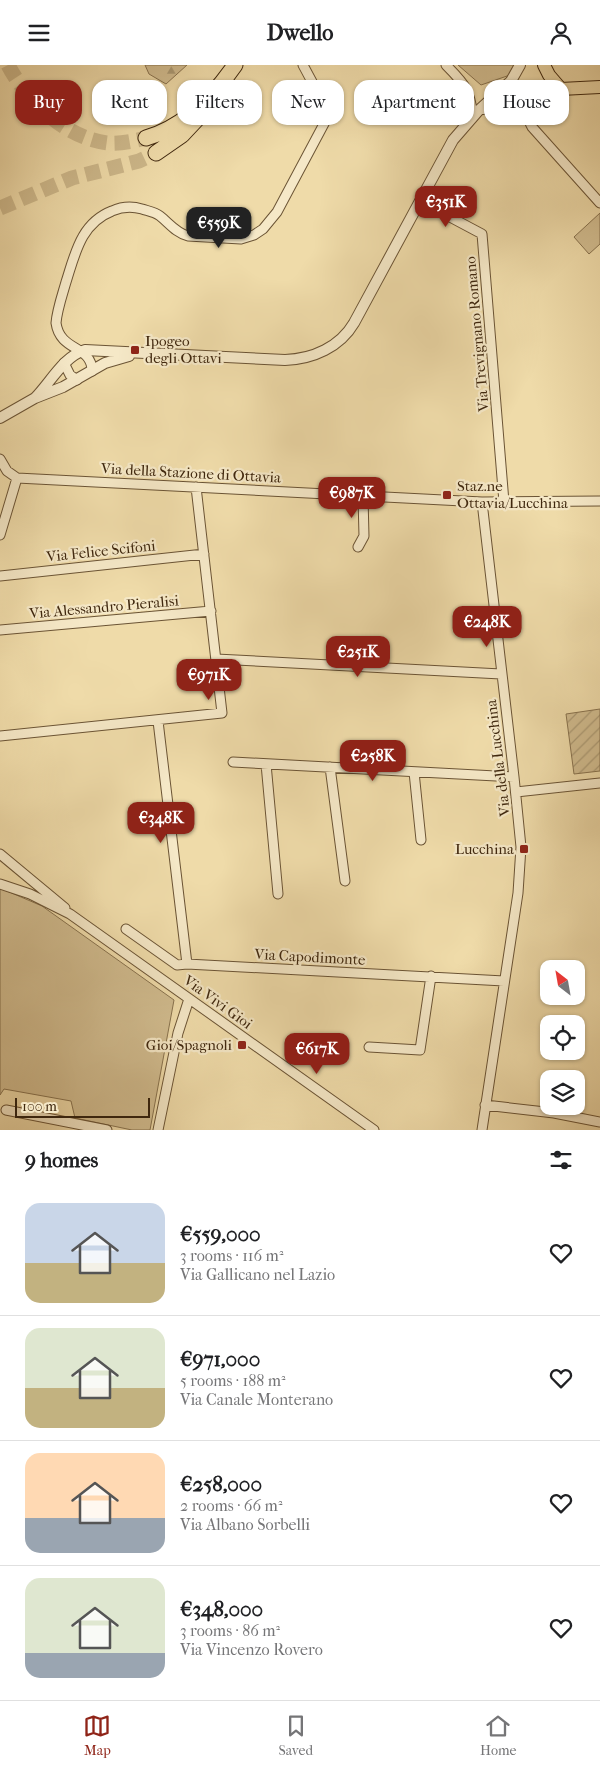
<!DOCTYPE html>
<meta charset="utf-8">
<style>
:root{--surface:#fff;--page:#f6f6f6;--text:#202124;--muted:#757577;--line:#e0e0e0;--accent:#8f2418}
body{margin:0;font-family:"IM FELL French Canon",serif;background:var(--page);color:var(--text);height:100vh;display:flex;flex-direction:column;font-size:19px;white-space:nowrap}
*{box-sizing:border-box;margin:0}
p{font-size:16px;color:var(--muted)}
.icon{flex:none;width:28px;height:28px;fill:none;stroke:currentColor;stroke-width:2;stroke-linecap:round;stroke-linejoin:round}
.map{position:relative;height:1065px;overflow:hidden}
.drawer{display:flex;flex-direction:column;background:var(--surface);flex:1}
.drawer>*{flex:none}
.hud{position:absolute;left:15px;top:15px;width:570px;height:45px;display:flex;gap:10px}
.needle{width:32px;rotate:329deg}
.fabs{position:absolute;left:540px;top:895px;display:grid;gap:10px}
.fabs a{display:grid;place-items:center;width:45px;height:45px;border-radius:10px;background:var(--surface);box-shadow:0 1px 4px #0004;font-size:25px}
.scale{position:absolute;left:15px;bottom:12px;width:135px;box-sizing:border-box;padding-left:5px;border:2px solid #3f270e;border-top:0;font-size:14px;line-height:18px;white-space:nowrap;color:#3f270e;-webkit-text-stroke:4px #f5e8c7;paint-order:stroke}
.price{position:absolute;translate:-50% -42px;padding:0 11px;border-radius:10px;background:var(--accent);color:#fff;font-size:16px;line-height:32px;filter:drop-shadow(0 1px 2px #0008)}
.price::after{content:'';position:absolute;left:50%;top:30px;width:15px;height:11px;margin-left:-8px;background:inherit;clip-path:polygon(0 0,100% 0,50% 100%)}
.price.active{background:#222;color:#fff}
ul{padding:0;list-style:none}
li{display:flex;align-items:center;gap:15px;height:125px;padding:0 25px}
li+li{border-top:1px solid var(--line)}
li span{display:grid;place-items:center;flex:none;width:140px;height:100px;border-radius:15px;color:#555}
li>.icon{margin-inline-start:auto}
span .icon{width:60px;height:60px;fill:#fffc;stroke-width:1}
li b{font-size:21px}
h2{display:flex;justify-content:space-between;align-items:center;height:60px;padding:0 25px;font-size:21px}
.pill{padding:0 18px;border-radius:15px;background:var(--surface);box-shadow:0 1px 4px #0004;font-size:18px;line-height:45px}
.pill.active{background:var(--accent);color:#fff}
header{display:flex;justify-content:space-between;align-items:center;height:65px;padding:0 25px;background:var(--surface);font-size:22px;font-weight:700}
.tab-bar{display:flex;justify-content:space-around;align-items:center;height:70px;border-top:1px solid var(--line);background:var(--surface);font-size:14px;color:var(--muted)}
.tab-bar a{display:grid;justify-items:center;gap:2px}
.tab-bar .active{color:var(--accent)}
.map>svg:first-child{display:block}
.forest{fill:url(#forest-firs);stroke:#88724e}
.park{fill:#d1bc8f;stroke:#88724e}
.garden{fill:url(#garden-furrows);stroke:#88724e}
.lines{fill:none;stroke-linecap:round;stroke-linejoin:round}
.motorway-tunnel{stroke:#ccb78a;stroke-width:15;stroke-dasharray:15 8;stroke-linecap:butt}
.minor-casing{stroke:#6b5435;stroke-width:11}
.tertiary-casing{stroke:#6b5435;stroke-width:12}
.primary-casing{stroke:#3f270e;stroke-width:14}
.motorway-casing{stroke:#3f270e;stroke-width:17}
.minor{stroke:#f5e8c7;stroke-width:9}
.tertiary{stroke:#f5e8c7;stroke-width:10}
.primary{stroke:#efdba9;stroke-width:12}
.motorway{stroke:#efdba9;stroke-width:15}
.poi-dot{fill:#8f2418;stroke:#f5e8c7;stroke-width:2}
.labels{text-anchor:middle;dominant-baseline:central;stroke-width:4.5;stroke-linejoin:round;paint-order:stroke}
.street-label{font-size:15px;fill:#3f270e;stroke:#f5e8c7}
.poi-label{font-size:15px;fill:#3f270e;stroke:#f5e8c7;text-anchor:start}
</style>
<header><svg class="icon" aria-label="menu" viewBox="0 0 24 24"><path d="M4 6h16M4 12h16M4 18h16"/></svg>Dwello<svg class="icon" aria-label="person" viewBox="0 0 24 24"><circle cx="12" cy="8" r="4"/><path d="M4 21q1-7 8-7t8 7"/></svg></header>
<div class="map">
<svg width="600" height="1065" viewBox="0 0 600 1065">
<defs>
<pattern id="forest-firs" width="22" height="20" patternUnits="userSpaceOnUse" patternTransform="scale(1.25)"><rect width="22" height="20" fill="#d1bc8f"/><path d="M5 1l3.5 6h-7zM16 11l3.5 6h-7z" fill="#ab9973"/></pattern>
<pattern id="garden-furrows" width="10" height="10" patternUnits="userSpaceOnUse" patternTransform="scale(1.25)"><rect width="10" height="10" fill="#d1bc8f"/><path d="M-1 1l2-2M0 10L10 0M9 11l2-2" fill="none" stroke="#ab9973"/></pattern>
</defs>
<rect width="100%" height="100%" fill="#efdba9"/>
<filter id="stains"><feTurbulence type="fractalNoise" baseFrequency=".004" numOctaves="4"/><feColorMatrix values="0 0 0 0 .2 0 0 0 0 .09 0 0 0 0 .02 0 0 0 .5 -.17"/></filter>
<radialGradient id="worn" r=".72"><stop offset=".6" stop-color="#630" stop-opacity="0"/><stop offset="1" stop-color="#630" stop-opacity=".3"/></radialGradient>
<path class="forest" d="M145,0H187L166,19L149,9Z"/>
<path class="park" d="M458,0H516L510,10L481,20Z
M600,148V179L589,189L574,172Z
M0,823L42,841L174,935L150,1065H132L75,1053L71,1036L4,1024L0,1030Z"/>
<path class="garden" d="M600,644V706L574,709L566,649Z"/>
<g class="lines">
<path class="motorway-tunnel" d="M8,0C27,36 65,73 108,78C120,79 134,76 146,73
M0,143L72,113L139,96L156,88"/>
<defs>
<path id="minor" d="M446,0C465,19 470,25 473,52
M529,48L530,58L532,62L600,138
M420,136L482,169L504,437
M64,298L70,310L77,315
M92,306C92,280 60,287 56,258C57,245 62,231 66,217C75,189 81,158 112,146C121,142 132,141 142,144C148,146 155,147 160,151C169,158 176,168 188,171L241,174L254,170L263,164L277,147L326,55L325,41L303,0
M0,394L7,406L17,413L482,437L600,436
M0,470L17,413
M358,482L364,471L363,432
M0,511L204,489
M0,565L211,546
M216,594L501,609
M158,656L187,899
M0,671L222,648L196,422
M233,697L514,712
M266,699L278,829
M330,702L345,816
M414,707L421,775
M516,727L600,718
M0,789L65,843
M0,819L30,829L70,849L374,1065
M126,864L177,900L187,899L504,916
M369,982L420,985L431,911
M485,1040L554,1048L600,1057
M6,1045L107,1065
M158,1065L178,968L189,934
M482,1065L518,828L521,782L514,712L482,437"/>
<path id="tertiary" d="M483,44L516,32L561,24
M35,333C50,318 64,291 85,285L285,295C313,294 340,282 354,258L453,75L479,45L511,16L520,0
M0,353L35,333L63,322L105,298L129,291"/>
<path id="primary" d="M544,0L549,10L561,24L600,22"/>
<path id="motorway" d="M146,73C184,62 213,32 235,0
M156,88L182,70L197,54"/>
</defs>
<use href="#minor" class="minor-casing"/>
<use href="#tertiary" class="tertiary-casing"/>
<use href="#primary" class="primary-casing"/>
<use href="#motorway" class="motorway-casing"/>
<use href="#minor" class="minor"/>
<use href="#tertiary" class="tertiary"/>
<use href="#primary" class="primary"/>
<use href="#motorway" class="motorway"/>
</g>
<g class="poi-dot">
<rect x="130" y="280" width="10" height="10" rx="2.5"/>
<rect x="442" y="425" width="10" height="10" rx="2.5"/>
<rect x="519" y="779" width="10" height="10" rx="2.5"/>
<rect x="237" y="975" width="10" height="10" rx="2.5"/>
</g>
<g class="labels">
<g class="street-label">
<text transform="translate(477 269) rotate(-95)">Via Trevignano Romano</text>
<text transform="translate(191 408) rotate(3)">Via della Stazione di Ottavia</text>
<text transform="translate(101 486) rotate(-6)">Via Felice Scifoni</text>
<text transform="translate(104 542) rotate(-5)">Via Alessandro Pieralisi</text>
<text transform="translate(498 693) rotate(-97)">Via della Lucchina</text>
<text transform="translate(310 892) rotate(3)">Via Capodimonte</text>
<text transform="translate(218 937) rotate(36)">Via Vivi Gioi</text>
</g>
<g class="poi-label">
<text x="145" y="276">Ipogeo<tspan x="145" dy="17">degli Ottavi</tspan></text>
<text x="457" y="421">Staz.ne<tspan x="457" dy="17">Ottavia/Lucchina</tspan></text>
<text x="514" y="784" text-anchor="end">Lucchina</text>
<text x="232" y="980" text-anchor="end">Gioi/Spagnoli</text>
</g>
</g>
<rect width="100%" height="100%" filter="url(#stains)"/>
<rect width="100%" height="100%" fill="url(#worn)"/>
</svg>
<div class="fabs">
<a><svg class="needle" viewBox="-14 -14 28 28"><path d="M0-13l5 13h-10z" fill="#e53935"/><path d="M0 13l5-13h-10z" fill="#757577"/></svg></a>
<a><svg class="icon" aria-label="locate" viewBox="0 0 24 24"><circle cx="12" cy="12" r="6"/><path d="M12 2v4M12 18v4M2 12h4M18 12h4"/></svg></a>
<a><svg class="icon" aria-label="layers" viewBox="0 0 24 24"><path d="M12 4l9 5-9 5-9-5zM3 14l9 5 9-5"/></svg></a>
</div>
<div class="scale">100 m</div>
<b class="price" style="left:446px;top:163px">€351K</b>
<b class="price active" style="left:219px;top:184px">€559K</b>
<b class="price" style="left:352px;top:454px">€987K</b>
<b class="price" style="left:487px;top:583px">€248K</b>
<b class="price" style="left:358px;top:613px">€251K</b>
<b class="price" style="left:209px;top:636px">€971K</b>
<b class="price" style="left:373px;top:717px">€258K</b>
<b class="price" style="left:161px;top:779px">€348K</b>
<b class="price" style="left:317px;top:1010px">€617K</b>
<div class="hud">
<a class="pill active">Buy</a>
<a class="pill">Rent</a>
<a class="pill">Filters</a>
<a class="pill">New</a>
<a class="pill">Apartment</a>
<a class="pill">House</a>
</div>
</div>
<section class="drawer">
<h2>9 homes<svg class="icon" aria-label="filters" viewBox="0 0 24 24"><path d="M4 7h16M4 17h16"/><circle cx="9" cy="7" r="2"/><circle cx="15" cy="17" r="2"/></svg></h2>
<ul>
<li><span style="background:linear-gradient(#c9d6e8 60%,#c2b280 0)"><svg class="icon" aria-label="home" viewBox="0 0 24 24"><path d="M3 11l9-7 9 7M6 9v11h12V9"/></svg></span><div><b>€559,000</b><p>3 rooms · 116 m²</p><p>Via Gallicano nel Lazio</p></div><svg class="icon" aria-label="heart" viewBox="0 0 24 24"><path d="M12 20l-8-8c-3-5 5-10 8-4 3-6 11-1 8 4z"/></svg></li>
<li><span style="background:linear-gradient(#dfe7d0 60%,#c2b280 0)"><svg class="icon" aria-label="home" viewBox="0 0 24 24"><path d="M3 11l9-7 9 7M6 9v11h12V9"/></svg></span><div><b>€971,000</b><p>5 rooms · 188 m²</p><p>Via Canale Monterano</p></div><svg class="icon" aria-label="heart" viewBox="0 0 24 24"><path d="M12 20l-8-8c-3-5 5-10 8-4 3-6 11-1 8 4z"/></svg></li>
<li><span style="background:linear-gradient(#ffd9b3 65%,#9aa5b1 0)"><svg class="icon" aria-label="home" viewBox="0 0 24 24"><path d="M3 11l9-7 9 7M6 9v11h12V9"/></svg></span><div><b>€258,000</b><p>2 rooms · 66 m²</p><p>Via Albano Sorbelli</p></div><svg class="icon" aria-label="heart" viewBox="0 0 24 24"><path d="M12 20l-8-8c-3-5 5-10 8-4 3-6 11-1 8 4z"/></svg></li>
<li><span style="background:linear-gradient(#dfe7d0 75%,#9aa5b1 0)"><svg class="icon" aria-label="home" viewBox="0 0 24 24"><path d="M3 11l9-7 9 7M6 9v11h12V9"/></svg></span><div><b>€348,000</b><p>3 rooms · 86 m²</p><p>Via Vincenzo Rovero</p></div><svg class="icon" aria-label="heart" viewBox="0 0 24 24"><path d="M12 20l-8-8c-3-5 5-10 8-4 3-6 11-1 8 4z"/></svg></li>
</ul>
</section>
<nav class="tab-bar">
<a class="active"><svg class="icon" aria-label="map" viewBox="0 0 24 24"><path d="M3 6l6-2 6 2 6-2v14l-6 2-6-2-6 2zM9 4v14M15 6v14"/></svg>Map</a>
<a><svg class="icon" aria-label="saved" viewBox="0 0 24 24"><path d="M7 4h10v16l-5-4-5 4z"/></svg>Saved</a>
<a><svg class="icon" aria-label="home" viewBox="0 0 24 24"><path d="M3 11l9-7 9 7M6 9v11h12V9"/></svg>Home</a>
</nav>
